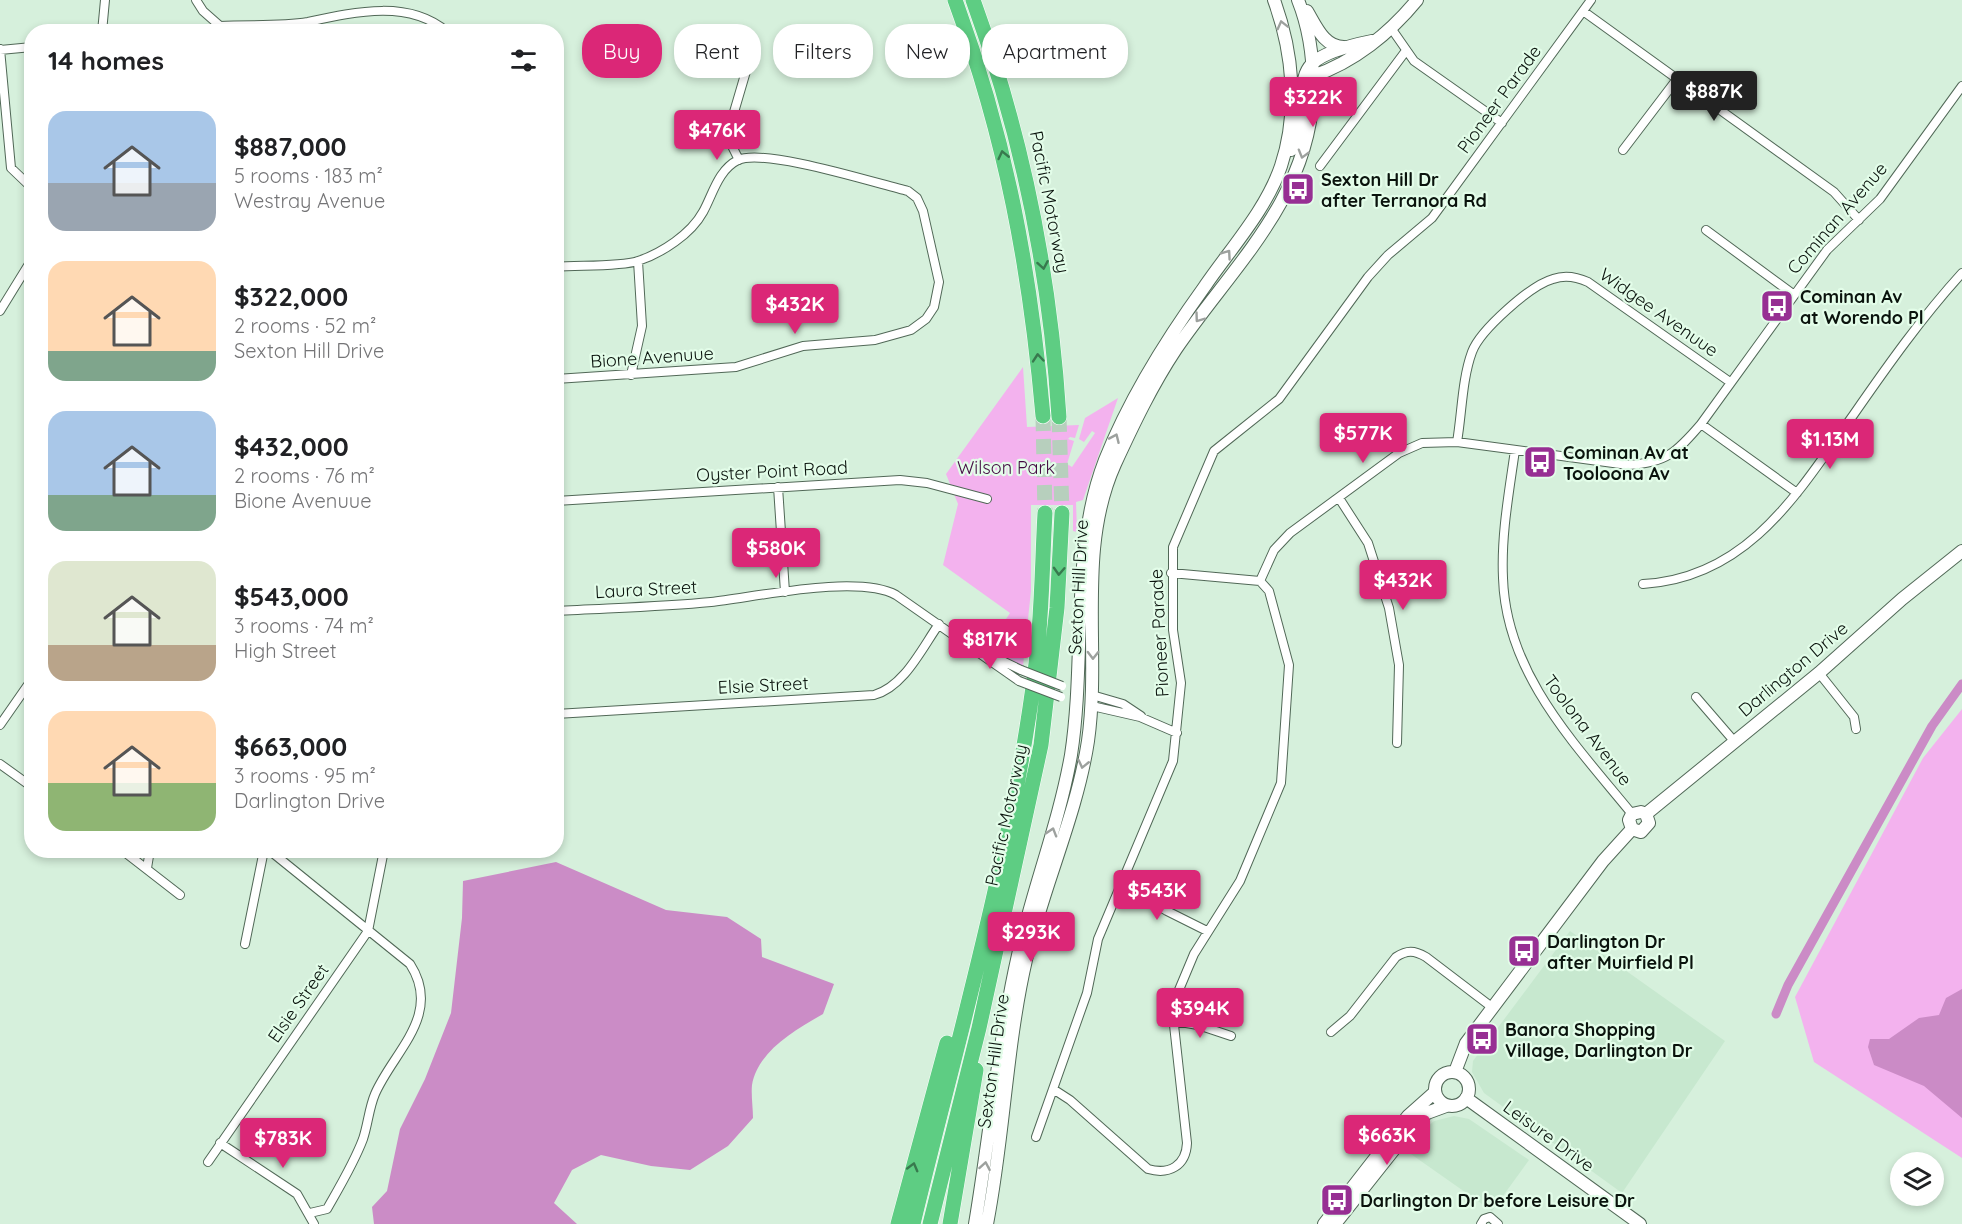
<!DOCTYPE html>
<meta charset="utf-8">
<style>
:root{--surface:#fff;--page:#f2f2f2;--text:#202124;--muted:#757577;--accent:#db2777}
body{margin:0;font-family:Quicksand,sans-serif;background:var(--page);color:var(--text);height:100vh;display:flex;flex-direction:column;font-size:22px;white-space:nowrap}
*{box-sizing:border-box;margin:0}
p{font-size:20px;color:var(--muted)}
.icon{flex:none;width:33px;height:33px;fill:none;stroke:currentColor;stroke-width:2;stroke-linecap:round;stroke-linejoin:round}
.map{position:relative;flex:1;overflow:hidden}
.sheet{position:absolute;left:24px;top:24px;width:540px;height:834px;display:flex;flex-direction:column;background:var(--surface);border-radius:24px;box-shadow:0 3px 9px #0003}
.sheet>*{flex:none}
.hud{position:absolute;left:582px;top:24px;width:570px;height:54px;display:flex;gap:12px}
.tools{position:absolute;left:1890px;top:1152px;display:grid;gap:12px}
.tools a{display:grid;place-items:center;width:54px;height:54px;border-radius:50%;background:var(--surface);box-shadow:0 3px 9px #0003;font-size:30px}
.price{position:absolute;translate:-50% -51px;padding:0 14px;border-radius:6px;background:var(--accent);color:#fff;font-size:20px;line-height:39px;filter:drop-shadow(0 2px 3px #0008)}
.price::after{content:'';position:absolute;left:50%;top:36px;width:18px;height:14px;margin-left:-9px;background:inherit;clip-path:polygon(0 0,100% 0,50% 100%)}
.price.selected{background:#222;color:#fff}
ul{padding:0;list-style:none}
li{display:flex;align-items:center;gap:18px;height:150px;padding:0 24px}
li span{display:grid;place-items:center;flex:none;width:168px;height:120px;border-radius:18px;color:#555}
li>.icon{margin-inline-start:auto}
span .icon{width:72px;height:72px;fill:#fffc;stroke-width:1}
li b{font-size:26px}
h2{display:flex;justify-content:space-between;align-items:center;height:72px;padding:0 24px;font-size:26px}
.pill{padding:0 21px;border-radius:24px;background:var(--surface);box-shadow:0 3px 9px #0003;font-size:21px;line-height:54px}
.pill.selected{background:var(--accent);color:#fff}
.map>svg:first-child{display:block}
.built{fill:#c7e8cf}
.green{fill:#f3b2ee}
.forest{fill:#cb8cc6}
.water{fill:#cb8bc6}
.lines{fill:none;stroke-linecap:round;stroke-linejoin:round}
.canal{stroke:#cb8bc6;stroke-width:9}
.highway-tunnel{stroke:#b7cfbd;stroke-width:15;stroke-dasharray:15 8;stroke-linecap:butt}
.street-casing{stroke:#516857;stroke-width:10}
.secondary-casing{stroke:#516857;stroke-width:14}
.highway-casing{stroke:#fff;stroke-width:16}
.street{stroke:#fff;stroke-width:8}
.secondary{stroke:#fff;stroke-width:12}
.highway{stroke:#5ecd83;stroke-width:15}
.street-bridge-casing{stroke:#516857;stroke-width:10;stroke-linecap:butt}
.street-bridge{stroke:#fff;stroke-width:8}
.oneway{stroke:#9da19e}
.oneway2{stroke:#38794e}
.labels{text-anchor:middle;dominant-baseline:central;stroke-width:4.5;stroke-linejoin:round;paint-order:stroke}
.street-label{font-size:18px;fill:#0a130d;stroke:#e3fde9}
.poi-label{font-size:18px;font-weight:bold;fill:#0a130d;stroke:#e3fde9;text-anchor:start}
.park-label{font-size:18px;fill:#440b43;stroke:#e3fde9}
</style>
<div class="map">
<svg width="1962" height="1224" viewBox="0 0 1962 1224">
<rect width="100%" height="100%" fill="#d6f0dc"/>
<path class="built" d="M1570,931L1725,1041L1622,1193L1484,1093L1472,1072L1473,1061Z
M1454,1116L1469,1119L1529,1160L1492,1211L1408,1152L1424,1130L1434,1121Z"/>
<path class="green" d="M1023,367L1027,427L1079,425L1075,438L1070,437L1068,439L1074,441L1067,464L1072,467L1095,433L1092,431L1084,442L1079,439L1085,418L1118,398L1083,500L1076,502L1077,532L1073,531V505H1031V591L1023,666L987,648L1010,613L943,565L958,504L946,474Z
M1962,709V1158L1814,1062L1795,997L1923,758Z"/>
<path class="forest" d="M556,862L666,910L727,917L761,939L762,957L834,984L823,1014C795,1030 758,1051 752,1085C751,1095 753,1108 753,1118L728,1146L690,1170L651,1166L601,1155L572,1170L554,1203L577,1224H374L372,1207L387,1191L400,1129L425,1079L451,1013L462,918L463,881Z"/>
<path class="water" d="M1962,989V1118L1924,1086L1874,1065L1868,1047L1870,1039H1889L1919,1018L1939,1015L1946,998Z"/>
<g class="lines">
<path class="canal" d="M1776,1014L1788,985L1932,726L1962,684"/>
<path class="highway-tunnel" d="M1043,416L1045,513
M1059,417L1062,513"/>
<defs>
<path id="street" d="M196,0L203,11L220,26C248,24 280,27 308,22C358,11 410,0 447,32
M1583,11L1834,192L1859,220
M1391,28L1414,61L1502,123
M102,32L105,0
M0,49L11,168L32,188
M0,50L32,47
M1623,150L1677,79
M739,160L727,136L749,61
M1320,166L1405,52
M1706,230L1793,294
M556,267C578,265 619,267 638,261C662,253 691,234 703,212C713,194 718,170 738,160C765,148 875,183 908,191L917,198L923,211L939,282L934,307L926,319L911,330L875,340L803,346L736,367L556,379
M0,311L32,259
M631,375L642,326L638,261
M1701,424L1797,493
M1457,442C1462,413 1462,379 1472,352C1480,330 1531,285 1553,279C1564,275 1577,277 1588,282L1730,382
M1515,450C1509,493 1501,535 1503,578C1506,674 1575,744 1632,814
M778,487L785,592
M1339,498L1368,543L1389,608L1399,665L1397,743
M556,501L900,480L927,483L987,499
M1171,573L1260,581
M1260,581L1274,550L1290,533L1399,453L1422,443L1457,442L1628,465C1666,463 1677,452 1701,424L1827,250L1880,199L1962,86
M1643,584C1749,578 1799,491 1854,414C1888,365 1922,317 1962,273
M556,611C608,608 660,607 711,602C756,597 858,574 896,595L1019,681
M988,654L1021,670
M1819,673L1854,717L1856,729
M1092,695L1123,704L1141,716
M1696,697L1734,741
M1092,706L1140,717L1177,733
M556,714L874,695C904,687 922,648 939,624
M0,725L32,679
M0,764L32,787
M122,850L180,895
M269,850L410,964C443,1015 393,1052 375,1094C369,1108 368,1124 363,1139C354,1163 340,1186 327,1209L310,1213
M147,868L150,850
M1121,883L1167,911L1207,931
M245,944L264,850
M1174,1021L1198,1025L1231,1036
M1331,1032L1350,1016L1396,957C1407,950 1414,950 1426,957L1493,1008
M1053,1089L1070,1100L1148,1169C1169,1175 1186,1166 1187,1143L1173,1016L1176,997L1194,954L1240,881L1281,783L1289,665L1269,591L1260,581
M1036,1137L1087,993L1098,939L1173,761L1181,683L1173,630V547L1214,451L1279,399L1368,277L1388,255L1432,218L1591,0
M220,1143L297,1194L314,1224
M208,1162L368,931L384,850
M1481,1224L1484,1219L1490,1217L1498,1224"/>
<path id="secondary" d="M1307,11C1316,26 1324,47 1344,47
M1313,76C1354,62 1390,33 1417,0
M1291,150C1322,85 1268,62 1372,41
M1646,814L1819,673L1902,599L1962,551
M1632,829L1641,832L1649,823L1646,814
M1632,829L1629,820L1632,814L1641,812L1646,814
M1435 1089a17 17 0 1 1 34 0a17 17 0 1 1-34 0Z
M1455,1072L1466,1043L1603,861L1632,829
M1466,1098L1640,1224
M975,1224C990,1135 998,1044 1018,955C1033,888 1059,823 1071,755C1086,658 1070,550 1105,460C1130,397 1166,340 1205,286C1231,248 1266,210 1281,166C1299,112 1293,52 1274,0
M987,1224C1004,1137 1006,1047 1026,960C1043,887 1077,814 1088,741C1101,650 1076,550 1115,464C1133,425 1152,385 1176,349C1232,267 1307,201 1313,96C1314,64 1310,30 1298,0
M1324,1224L1408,1116L1435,1092
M1335,1224L1415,1123L1427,1113L1446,1106"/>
<path id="highway" d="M955,0C1006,139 1030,269 1043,416
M973,0C1023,137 1050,272 1059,417
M898,1224L947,1043
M913,1224C957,1041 1011,858 1035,672C1042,619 1042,566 1045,513
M930,1224L979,1028L1041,745L1057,608L1062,513
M950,1224L976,1070"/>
</defs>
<use href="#street" class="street-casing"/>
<use href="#secondary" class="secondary-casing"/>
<use href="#highway" class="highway-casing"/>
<use href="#street" class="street"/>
<use href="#secondary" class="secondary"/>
<use href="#highway" class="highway"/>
<defs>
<path id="street-bridge" d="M1021,670L1062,686
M1019,681L1061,697"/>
</defs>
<use href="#street-bridge" class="street-bridge-casing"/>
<use href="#street-bridge" class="street-bridge"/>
</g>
<defs><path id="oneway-chevron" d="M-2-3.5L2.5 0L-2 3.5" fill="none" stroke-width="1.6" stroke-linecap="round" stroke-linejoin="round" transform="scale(1.5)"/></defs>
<g class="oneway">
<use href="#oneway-chevron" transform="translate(1282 25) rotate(-104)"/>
<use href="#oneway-chevron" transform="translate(1303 154) rotate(106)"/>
<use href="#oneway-chevron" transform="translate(1227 254) rotate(-55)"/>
<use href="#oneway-chevron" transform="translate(1199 318) rotate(126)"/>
<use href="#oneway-chevron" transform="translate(1115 438) rotate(-66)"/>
<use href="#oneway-chevron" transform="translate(1093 655) rotate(91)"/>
<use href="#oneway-chevron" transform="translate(1083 764) rotate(103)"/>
<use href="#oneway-chevron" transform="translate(1052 832) rotate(-73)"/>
<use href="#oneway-chevron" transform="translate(985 1166) rotate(-80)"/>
</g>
<g class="oneway2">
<use href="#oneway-chevron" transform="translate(1003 155) rotate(-103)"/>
<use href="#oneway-chevron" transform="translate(1043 265) rotate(80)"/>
<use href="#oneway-chevron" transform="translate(1038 358) rotate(-95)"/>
<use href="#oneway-chevron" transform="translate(1059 571) rotate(93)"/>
<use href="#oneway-chevron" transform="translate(913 1167) rotate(-75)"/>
</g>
<defs>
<symbol id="bus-square" viewBox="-11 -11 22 22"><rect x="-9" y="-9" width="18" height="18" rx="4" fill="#972f93" stroke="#e3fde9"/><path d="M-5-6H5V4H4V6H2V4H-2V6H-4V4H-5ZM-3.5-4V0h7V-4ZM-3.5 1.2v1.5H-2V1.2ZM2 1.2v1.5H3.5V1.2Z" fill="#fff"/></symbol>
</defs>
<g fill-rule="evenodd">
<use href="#bus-square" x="1279" y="170" width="38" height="38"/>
<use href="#bus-square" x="1758" y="287" width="38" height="38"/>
<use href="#bus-square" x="1521" y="443" width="38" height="38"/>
<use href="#bus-square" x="1505" y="932" width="38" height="38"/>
<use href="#bus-square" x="1463" y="1020" width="38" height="38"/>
<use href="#bus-square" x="1318" y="1181" width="38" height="38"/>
</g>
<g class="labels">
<g class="street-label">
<text transform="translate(1499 99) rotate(-54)">Pioneer Parade</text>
<text transform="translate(1050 202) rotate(79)">Pacific Motorway</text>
<text transform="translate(1837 218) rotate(-49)">Cominan Avenue</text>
<text transform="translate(1659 312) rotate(35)">Widgee Avenuue</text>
<text transform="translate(652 357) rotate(-4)">Bione Avenuue</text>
<text transform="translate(772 471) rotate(-3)">Oyster Point Road</text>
<text transform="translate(1078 587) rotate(-87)">Sexton Hill Drive</text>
<text transform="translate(646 589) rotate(-3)">Laura Street</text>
<text transform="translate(1159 633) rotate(-93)">Pioneer Parade</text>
<text transform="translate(1793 669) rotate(-40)">Darlington Drive</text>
<text transform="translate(763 685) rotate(-3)">Elsie Street</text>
<text transform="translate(1588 730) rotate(53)">Toolona Avenue</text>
<text transform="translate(1006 815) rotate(-78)">Pacific Motorway</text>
<text transform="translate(298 1003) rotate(-55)">Elsie Street</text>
<text transform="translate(993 1061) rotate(-82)">Sexton Hill Drive</text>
<text transform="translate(1549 1136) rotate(36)">Leisure Drive</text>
</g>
<g class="poi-label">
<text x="1321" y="179">Sexton Hill Dr<tspan x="1321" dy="21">after Terranora Rd</tspan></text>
<text x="1800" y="296">Cominan Av<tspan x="1800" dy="21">at Worendo Pl</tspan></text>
<text x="1563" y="452">Cominan Av at<tspan x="1563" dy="21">Tooloona Av</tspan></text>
<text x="1547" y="941">Darlington Dr<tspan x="1547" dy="21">after Muirfield Pl</tspan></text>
<text x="1505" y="1029">Banora Shopping<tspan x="1505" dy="21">Village, Darlington Dr</tspan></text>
<text x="1360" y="1200">Darlington Dr before Leisure Dr</text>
</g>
<g class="park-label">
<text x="1006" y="467">Wilson Park</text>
</g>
</g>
</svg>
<div class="tools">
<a><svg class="icon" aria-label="layers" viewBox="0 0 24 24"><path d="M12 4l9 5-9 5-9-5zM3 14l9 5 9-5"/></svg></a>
</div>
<b class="price selected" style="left:1714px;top:122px">$887K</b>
<b class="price" style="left:1313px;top:128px">$322K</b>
<b class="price" style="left:717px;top:161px">$476K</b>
<b class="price" style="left:795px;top:335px">$432K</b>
<b class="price" style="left:1363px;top:464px">$577K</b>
<b class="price" style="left:1830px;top:470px">$1.13M</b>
<b class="price" style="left:776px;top:579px">$580K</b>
<b class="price" style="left:1403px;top:611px">$432K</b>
<b class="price" style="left:990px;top:670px">$817K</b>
<b class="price" style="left:1157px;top:921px">$543K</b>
<b class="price" style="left:1031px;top:963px">$293K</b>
<b class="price" style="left:1200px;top:1039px">$394K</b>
<b class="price" style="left:1387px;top:1166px">$663K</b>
<b class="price" style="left:283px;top:1169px">$783K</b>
<div class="hud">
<a class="pill selected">Buy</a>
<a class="pill">Rent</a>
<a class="pill">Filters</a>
<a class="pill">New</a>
<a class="pill">Apartment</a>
</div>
<section class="sheet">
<h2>14 homes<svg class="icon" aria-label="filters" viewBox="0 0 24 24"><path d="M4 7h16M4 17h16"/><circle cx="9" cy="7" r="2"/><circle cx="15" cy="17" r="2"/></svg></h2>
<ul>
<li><span style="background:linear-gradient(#a9c7e8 60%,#9aa5b1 0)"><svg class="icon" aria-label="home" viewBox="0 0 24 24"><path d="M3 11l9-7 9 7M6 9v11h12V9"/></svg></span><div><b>$887,000</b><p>5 rooms · 183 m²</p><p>Westray Avenue</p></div></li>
<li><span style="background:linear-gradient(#ffd9b3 75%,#7fa58c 0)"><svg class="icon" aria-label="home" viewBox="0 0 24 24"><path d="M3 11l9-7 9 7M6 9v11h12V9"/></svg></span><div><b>$322,000</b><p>2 rooms · 52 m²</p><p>Sexton Hill Drive</p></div></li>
<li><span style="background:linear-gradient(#a9c7e8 70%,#7fa58c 0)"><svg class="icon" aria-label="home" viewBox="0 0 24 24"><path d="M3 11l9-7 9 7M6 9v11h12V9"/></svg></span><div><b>$432,000</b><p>2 rooms · 76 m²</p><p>Bione Avenuue</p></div></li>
<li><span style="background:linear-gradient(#dfe7d0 70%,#b9a48a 0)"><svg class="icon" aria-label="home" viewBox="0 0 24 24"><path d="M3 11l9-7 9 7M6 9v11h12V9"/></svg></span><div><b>$543,000</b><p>3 rooms · 74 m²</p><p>High Street</p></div></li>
<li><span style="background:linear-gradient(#ffd9b3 60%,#8fb573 0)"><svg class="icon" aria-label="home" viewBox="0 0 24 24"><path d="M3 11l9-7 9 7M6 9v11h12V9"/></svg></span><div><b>$663,000</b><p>3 rooms · 95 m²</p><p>Darlington Drive</p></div></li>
</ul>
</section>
</div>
